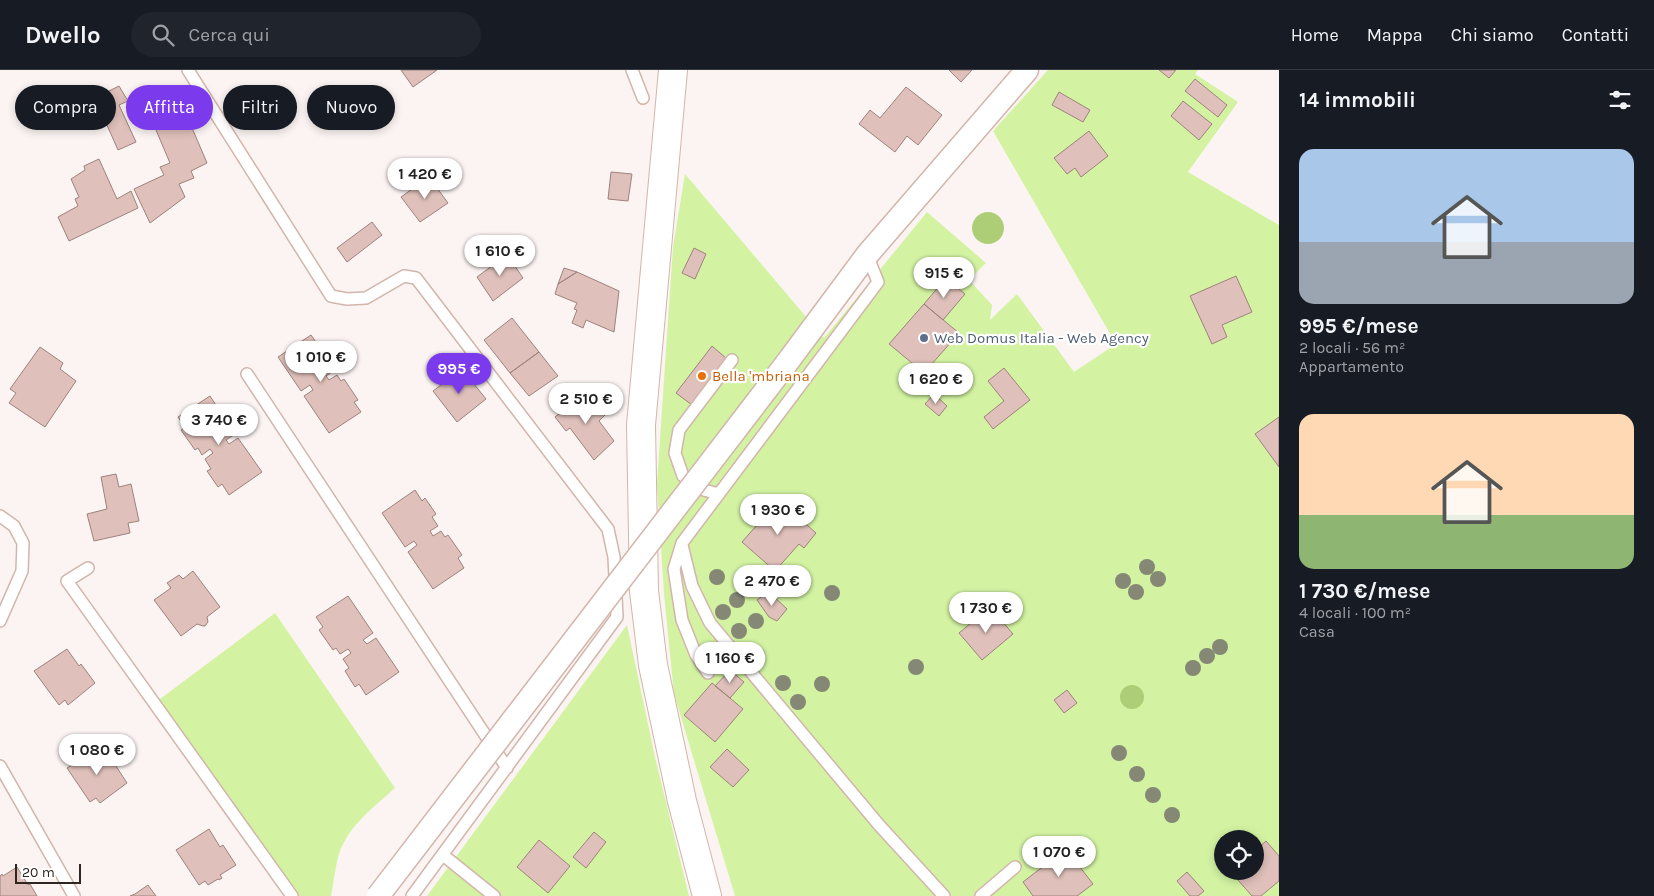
<!DOCTYPE html>
<html lang="it">
<meta charset="utf-8">
<style>
:root{--surface:#171b24;--page:#20242c;--text:#f1f3f6;--muted:#9ea1a6;--line:#363941;--accent:#7c3aed}
body{margin:0;font-family:Karla,sans-serif;background:var(--page);color:var(--text);height:100vh;display:flex;flex-direction:column;font-size:19px;white-space:nowrap}
*{box-sizing:border-box;margin:0}
p{font-size:16px;color:var(--muted)}
.icon{flex:none;width:28px;height:28px;fill:none;stroke:currentColor;stroke-width:2;stroke-linecap:round;stroke-linejoin:round}
.map{position:relative;flex:1;overflow:hidden}
.sheet{display:flex;flex-direction:column;background:var(--surface);width:375px}
.sheet>*{flex:none}
.guide{position:absolute;left:15px;top:15px;width:475px;height:45px;display:flex;gap:10px}
.buttons{position:absolute;left:1214px;top:760px;display:grid;gap:10px}
.buttons a{display:grid;place-items:center;width:50px;height:50px;border-radius:50%;background:var(--surface);box-shadow:0 2px 8px #0003;font-size:25px}
.scale{position:absolute;left:15px;bottom:12px;width:66px;box-sizing:border-box;padding-left:5px;border:2px solid #302521;border-top:0;font-size:14px;line-height:18px;white-space:nowrap;color:#302521;-webkit-text-stroke:4px #fff;paint-order:stroke}
.price{position:absolute;translate:-50% -42px;padding:0 11px;border-radius:18px;background:#fff;color:#222;font-size:16px;line-height:32px;filter:drop-shadow(0 1px 2px #0008)}
.price::after{content:'';position:absolute;left:50%;top:30px;width:15px;height:11px;margin-left:-8px;background:inherit;clip-path:polygon(0 0,100% 0,50% 100%)}
.price.current{background:var(--accent);color:#fff}
ul{padding:0;list-style:none}
li{display:grid;align-content:center;gap:10px;height:265px;padding:0 20px}
li span{display:grid;place-items:center;height:155px;border-radius:15px;color:#555}
li>.icon{margin-inline-start:auto}
span .icon{width:90px;height:90px;fill:#fffc;stroke-width:1}
li b{font-size:21px}
h2{display:flex;justify-content:space-between;align-items:center;height:60px;padding:0 20px;font-size:21px}
.chip{padding:0 18px;border-radius:22px;background:var(--surface);box-shadow:0 2px 8px #0003;font-size:18px;line-height:45px}
.chip.current{background:var(--accent);color:#fff}
header{display:flex;align-items:center;gap:30px;box-sizing:border-box;height:70px;padding:0 25px;background:var(--surface);border-bottom:1px solid var(--line)}
header strong{font-size:24px}
nav{display:flex;gap:28px;margin-inline-start:auto;font-size:18px}
.search{width:350px;height:45px;background:var(--page);display:flex;align-items:center;gap:12px;box-sizing:border-box;padding:0 18px;border-radius:28px;color:var(--muted);font-size:19px}
main{display:flex;flex:1;min-height:0}
.map>svg:first-child{display:block}
.green{fill:#d3f3a2;fill-rule:evenodd}
.forest{fill:#adce77}
.building{fill:#dfc0ba;stroke:#9e827c}
.lines{fill:none;stroke-linecap:round;stroke-linejoin:round}
.service-casing{stroke:#d2b5ab;stroke-width:14}
.minor-casing{stroke:#d2b5ab;stroke-width:25}
.primary-casing{stroke:#d2b5ab;stroke-width:30}
.service{stroke:#fff;stroke-width:11}
.minor{stroke:#fff;stroke-width:22}
.primary{stroke:#fff;stroke-width:28}
.minor-bridge-casing{stroke:#d2b5ab;stroke-width:25;stroke-linecap:butt}
.minor-bridge{stroke:#fff;stroke-width:22}
.tree{fill:#858874}
.service-dot{fill:#5c6f8a;stroke:#fff;stroke-width:2}
.food-dot{fill:#e8710a;stroke:#fff;stroke-width:2}
.labels{text-anchor:middle;dominant-baseline:central;stroke-width:4.5;stroke-linejoin:round;paint-order:stroke}
.service-label{font-size:15px;fill:#4e5e75;stroke:#fff;text-anchor:start}
.food-label{font-size:15px;fill:#c56008;stroke:#fff;text-anchor:start}
</style>
<header>
<strong>Dwello</strong>
<div class="search"><svg class="icon" aria-label="search" viewBox="0 0 24 24"><circle cx="10" cy="10" r="6"/><path d="M15 15l6 6"/></svg>Cerca qui</div>
<nav><a>Home</a><a>Mappa</a><a>Chi siamo</a><a>Contatti</a></nav>
</header>
<main>
<div class="map">
<svg width="1279" height="826" viewBox="0 0 1279 826">
<rect width="100%" height="100%" fill="#fbf4f2"/>
<path class="green" d="M1048,0H1198L1195,4L1238,32L1188,102L1279,155V826H735L674,624L664,524L657,414L673,177L685,104L824,268L927,142L986,193L969,210L992,235L990,250L1017,224L1074,302L1116,274L993,61ZM1222,769H1255V801H1222Z
M275,543L395,718C374,737 348,756 339,784C335,797 334,812 331,826H298L156,632Z
M627,555L655,687L689,826H427Z"/>
<path class="forest" d="M972 158a16 16 0 1 1 32 0a16 16 0 1 1-32 0Z
M1120 627a12 12 0 1 1 24 0a12 12 0 1 1-24 0Z"/>
<path class="building" d="M401,0H437L413,17Z
M949,0H972L961,12Z
M1159,0H1176L1169,8Z
M1195,9L1227,35L1218,47L1185,21Z
M119,16L128,31L119,35L136,72L118,80L95,28Z
M906,17L942,45L918,75L907,66L895,82L859,54L870,40L880,48Z
M1059,22L1090,40L1083,52L1052,35Z
M1183,31L1212,54L1199,70L1171,46Z
M184,39L207,93L191,101L194,108L179,114L185,127L150,153L134,119L164,105L160,97L170,93L153,53Z
M1089,61L1108,86L1081,107L1075,98L1067,104L1054,88Z
M99,89L117,129L131,121L138,138L69,171L58,147L78,136L75,129L79,127L71,109L85,100L84,96Z
M611,102L632,104L628,131L608,129Z
M429,107L448,133L420,152L401,127Z
M372,152L382,165L347,192L337,178Z
M694,178L706,184L695,209L682,203Z
M504,180L523,208L493,231L477,207L500,190L497,185Z
M564,198L577,202L558,214Z
M577,202L619,221L614,262L586,250L583,258L572,253L577,240L574,239L577,233L555,224L558,214Z
M1236,206L1252,242L1222,255L1227,267L1212,274L1190,226Z
M946,208L965,224L943,250L924,234Z
M924,234L959,263L924,303L889,274Z
M512,248L539,282L510,303L484,270Z
M311,265L318,275L322,273L332,288L328,291L335,300L326,306L329,310L337,305L341,311L344,309L358,330L354,332L361,342L329,363L304,326L313,320L310,315L301,321L278,287Z
M712,276L727,289L692,335L676,323Z
M40,277L63,293L60,299L76,311L45,357L9,333L16,323L10,319Z
M539,282L558,306L529,326L510,303Z
M1004,298L1030,330L993,359L984,347L1004,331L988,311Z
M462,299L486,329L457,352L433,321Z
M587,321L605,345L599,351L614,371L594,390L570,358L566,361L555,347Z
M934,324L947,336L939,346L925,334Z
M210,326L235,364L226,370L229,374L238,368L262,402L229,425L222,414L218,417L207,401L211,399L205,389L213,383L210,379L202,385L198,378L195,380L181,360L185,357L178,347Z
M1279,347V397L1255,364Z
M116,404L119,417L131,414L139,451L128,453L130,463L94,471L87,444L107,439L101,407Z
M415,420L422,431L425,428L436,444L432,447L438,456L430,461L433,466L441,461L445,467L448,465L462,485L458,488L464,498L433,519L408,482L417,475L414,471L405,477L382,443Z
M779,430L816,463L804,478L799,474L775,501L742,472Z
M193,501L220,537L207,547L208,552L205,556H203L197,554L181,566L154,530L171,518L167,513L179,505L183,509Z
M771,524L787,539L777,551L769,547L757,530L764,525Z
M348,526L373,563L363,570L367,574L376,568L399,602L366,625L359,614L355,617L345,601L349,598L343,589L351,583L348,579L340,584L336,578L333,580L319,560L323,557L316,547Z
M990,537L1013,564L982,590L959,563Z
M67,579L79,596L81,594L95,613L68,635L65,630L59,635L34,601Z
M730,600L744,612L730,628L715,616Z
M712,613L743,639L715,672L684,645Z
M1067,620L1077,633L1064,643L1054,630Z
M101,677L112,695L114,693L127,713L100,733L96,728L90,732L67,698Z
M727,679L749,700L733,717L710,697Z
M209,759L220,777L223,775L236,795L220,805L222,808L219,810L218,809L208,815L205,811L199,815L176,780Z
M594,762L606,772L586,798L573,787Z
M539,770L570,796L548,823L517,797Z
M1266,771L1279,786V811L1261,826H1252L1231,802L1255,801V781Z
M1066,779L1093,814L1077,826H1033L1023,812Z
M17,797L28,815L30,814L37,826H0V806L2,804L3,806Z
M1187,802L1204,821L1198,826H1190L1177,811Z
M148,815L156,826H130L135,824Z"/>
<g class="lines">
<defs>
<path id="service" d="M188,0L331,226L347,229L366,228L404,206L416,208L608,459L614,487L617,547L412,826
M632,0L643,28
M247,304L507,698
M719,424L700,419L683,406L675,383L679,360L732,290
M0,446L14,456L23,473L22,501L0,551
M682,475L692,516L710,553L879,755L944,826
M88,498L67,511L292,826
M708,603L696,585L682,550L674,499L682,473L878,212L867,185
M0,696L74,826
M443,785L494,826
M981,826L1015,797"/>
<path id="minor" d="M789,290L867,185L1027,0"/>
<path id="primary" d="M673,0L641,355L644,521L653,595L682,731L707,826"/>
</defs>
<use href="#service" class="service-casing"/>
<use href="#minor" class="minor-casing"/>
<use href="#primary" class="primary-casing"/>
<use href="#service" class="service"/>
<use href="#minor" class="minor"/>
<use href="#primary" class="primary"/>
<defs>
<path id="minor-bridge" d="M378,826L789,290"/>
</defs>
<use href="#minor-bridge" class="minor-bridge-casing"/>
<use href="#minor-bridge" class="minor-bridge"/>
</g>
<g class="tree">
<circle cx="1147" cy="497" r="8"/>
<circle cx="717" cy="507" r="8"/>
<circle cx="1158" cy="509" r="8"/>
<circle cx="1123" cy="511" r="8"/>
<circle cx="1136" cy="522" r="8"/>
<circle cx="832" cy="523" r="8"/>
<circle cx="737" cy="530" r="8"/>
<circle cx="723" cy="542" r="8"/>
<circle cx="756" cy="551" r="8"/>
<circle cx="739" cy="561" r="8"/>
<circle cx="1220" cy="577" r="8"/>
<circle cx="757" cy="585" r="8"/>
<circle cx="1207" cy="586" r="8"/>
<circle cx="916" cy="597" r="8"/>
<circle cx="1193" cy="598" r="8"/>
<circle cx="783" cy="613" r="8"/>
<circle cx="822" cy="614" r="8"/>
<circle cx="798" cy="632" r="8"/>
<circle cx="1119" cy="683" r="8"/>
<circle cx="1137" cy="704" r="8"/>
<circle cx="1153" cy="725" r="8"/>
<circle cx="1172" cy="745" r="8"/>
</g>
<circle class="service-dot" cx="924" cy="268" r="5"/>
<circle class="food-dot" cx="702" cy="306" r="5"/>
<g class="labels">
<g class="service-label">
<text x="934" y="268">Web Domus Italia - Web Agency</text>
</g>
<g class="food-label">
<text x="712" y="306">Bella 'mbriana</text>
</g>
</g>
</svg>
<div class="buttons">
<a><svg class="icon" aria-label="locate" viewBox="0 0 24 24"><circle cx="12" cy="12" r="6"/><path d="M12 2v4M12 18v4M2 12h4M18 12h4"/></svg></a>
</div>
<div class="scale">20 m</div>
<b class="price" style="left:425px;top:130px">1 420 €</b>
<b class="price" style="left:500px;top:207px">1 610 €</b>
<b class="price" style="left:944px;top:229px">915 €</b>
<b class="price" style="left:321px;top:313px">1 010 €</b>
<b class="price current" style="left:459px;top:325px">995 €</b>
<b class="price" style="left:936px;top:335px">1 620 €</b>
<b class="price" style="left:586px;top:355px">2 510 €</b>
<b class="price" style="left:219px;top:376px">3 740 €</b>
<b class="price" style="left:778px;top:466px">1 930 €</b>
<b class="price" style="left:772px;top:537px">2 470 €</b>
<b class="price" style="left:986px;top:564px">1 730 €</b>
<b class="price" style="left:730px;top:614px">1 160 €</b>
<b class="price" style="left:97px;top:706px">1 080 €</b>
<b class="price" style="left:1059px;top:808px">1 070 €</b>
<div class="guide">
<a class="chip">Compra</a>
<a class="chip current">Affitta</a>
<a class="chip">Filtri</a>
<a class="chip">Nuovo</a>
</div>
</div>
<section class="sheet">
<h2>14 immobili<svg class="icon" aria-label="filters" viewBox="0 0 24 24"><path d="M4 7h16M4 17h16"/><circle cx="9" cy="7" r="2"/><circle cx="15" cy="17" r="2"/></svg></h2>
<ul>
<li><span style="background:linear-gradient(#a9c7e8 60%,#9aa5b1 0)"><svg class="icon" aria-label="home" viewBox="0 0 24 24"><path d="M3 11l9-7 9 7M6 9v11h12V9"/></svg></span><div><b>995 €/mese</b><p>2 locali · 56 m²</p><p>Appartamento</p></div></li>
<li><span style="background:linear-gradient(#ffd9b3 65%,#8fb573 0)"><svg class="icon" aria-label="home" viewBox="0 0 24 24"><path d="M3 11l9-7 9 7M6 9v11h12V9"/></svg></span><div><b>1 730 €/mese</b><p>4 locali · 100 m²</p><p>Casa</p></div></li>
</ul>
</section>
</main>
